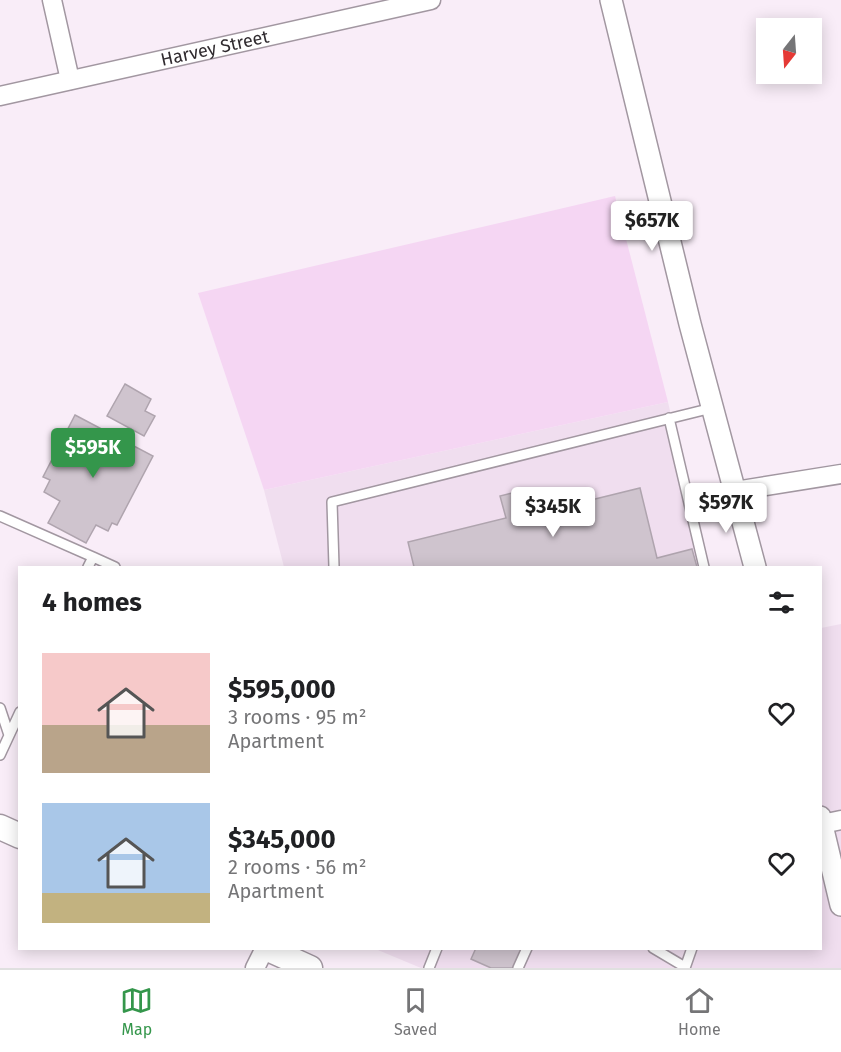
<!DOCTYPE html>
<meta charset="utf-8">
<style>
:root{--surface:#fff;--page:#f6f6f6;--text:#202124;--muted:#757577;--line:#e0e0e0;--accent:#34964b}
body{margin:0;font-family:"Fira Sans",sans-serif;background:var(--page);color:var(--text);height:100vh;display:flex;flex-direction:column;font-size:22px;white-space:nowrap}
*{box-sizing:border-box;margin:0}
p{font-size:20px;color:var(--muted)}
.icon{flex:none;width:33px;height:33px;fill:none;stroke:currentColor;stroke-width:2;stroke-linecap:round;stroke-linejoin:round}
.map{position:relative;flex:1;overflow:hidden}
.sheet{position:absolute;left:18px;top:566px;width:804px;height:384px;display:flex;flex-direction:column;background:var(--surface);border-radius:0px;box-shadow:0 3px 15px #0003}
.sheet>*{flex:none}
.needle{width:39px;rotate:197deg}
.tools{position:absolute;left:756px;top:18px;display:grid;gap:12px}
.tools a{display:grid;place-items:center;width:66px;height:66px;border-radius:0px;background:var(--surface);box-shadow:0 3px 15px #0003;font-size:30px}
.price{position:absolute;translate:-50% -51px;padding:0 14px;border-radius:6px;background:#fff;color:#222;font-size:20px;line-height:39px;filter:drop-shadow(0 2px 3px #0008)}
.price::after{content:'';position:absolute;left:50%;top:36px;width:18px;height:14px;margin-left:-9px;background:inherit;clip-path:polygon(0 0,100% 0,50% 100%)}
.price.current{background:var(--accent);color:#fff}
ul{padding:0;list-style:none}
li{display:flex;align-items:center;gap:18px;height:150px;padding:0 24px}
li span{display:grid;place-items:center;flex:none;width:168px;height:120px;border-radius:0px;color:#555}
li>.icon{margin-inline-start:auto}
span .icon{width:72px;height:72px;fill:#fffc;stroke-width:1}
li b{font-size:26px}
h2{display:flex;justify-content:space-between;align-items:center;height:72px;padding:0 24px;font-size:26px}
.tab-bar{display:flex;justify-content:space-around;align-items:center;height:84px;border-top:2px solid var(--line);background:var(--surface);font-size:16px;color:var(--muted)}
.tab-bar a{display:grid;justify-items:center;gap:3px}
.tab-bar .current{color:var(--accent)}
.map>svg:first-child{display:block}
.built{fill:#f0deef}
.green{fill:#f5d6f3}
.building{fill:#cfc4ce;stroke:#afa4ae;stroke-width:1.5}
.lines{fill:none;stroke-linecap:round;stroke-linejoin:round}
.service-casing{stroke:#a297a1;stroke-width:12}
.minor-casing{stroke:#a297a1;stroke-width:21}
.tertiary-casing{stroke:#a297a1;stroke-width:24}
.secondary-casing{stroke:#a297a1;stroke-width:27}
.service{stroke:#fff;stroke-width:9}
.minor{stroke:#fff;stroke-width:18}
.tertiary{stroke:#fff;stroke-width:21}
.secondary{stroke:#fff;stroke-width:24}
.labels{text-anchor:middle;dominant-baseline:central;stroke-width:6;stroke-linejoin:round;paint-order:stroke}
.street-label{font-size:18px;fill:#302b2f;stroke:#fff}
</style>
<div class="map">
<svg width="841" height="968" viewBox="0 0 841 968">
<rect width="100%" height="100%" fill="#f9edf8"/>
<path class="built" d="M668,402L706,567H284L264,490Z
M841,624V968H421L373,948H820L821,628Z"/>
<path class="green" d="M615,196L668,402L264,490L198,293Z"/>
<path class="building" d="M125,384L151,399L145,411L155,416L144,436L107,416Z
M75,415L153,456L117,525L112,523L108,531L96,525L86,543L48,523L60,501L44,492L50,480L43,477Z
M640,488L657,558L692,549L697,567H414L408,542L506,518L500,496L528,489L534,514Z
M476,948H523L514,968H491L471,959Z"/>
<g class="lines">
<defs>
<path id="service" d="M669,418L704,567
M0,516L93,557L88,567
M93,557L115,567
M334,567L332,502L712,408
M0,708L9,735
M0,755L20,712
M653,948L685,967
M429,968L437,948
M518,968L527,948
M685,968L692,948"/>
<g id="minor">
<path d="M52,0L70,80"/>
<path id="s1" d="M0,96L431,0"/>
<path d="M735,491L841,474"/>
<path d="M822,824L841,820"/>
<path d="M255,968L265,948"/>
</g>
<path id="tertiary" d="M611,0L690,324L755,567
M820,817L841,905"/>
<path id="secondary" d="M0,827L20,836
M266,948L310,968"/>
</defs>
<use href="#service" class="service-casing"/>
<use href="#minor" class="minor-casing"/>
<use href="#tertiary" class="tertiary-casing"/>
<use href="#secondary" class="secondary-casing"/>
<use href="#service" class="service"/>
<use href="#minor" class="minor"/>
<use href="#tertiary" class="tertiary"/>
<use href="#secondary" class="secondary"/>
</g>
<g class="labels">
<g class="street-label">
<text stroke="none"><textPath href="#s1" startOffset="220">Harvey Street</textPath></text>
</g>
</g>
</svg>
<div class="tools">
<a><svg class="needle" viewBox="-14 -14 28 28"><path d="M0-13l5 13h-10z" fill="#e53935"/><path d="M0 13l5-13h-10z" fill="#757577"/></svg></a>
</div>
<b class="price" style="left:652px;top:252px">$657K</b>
<b class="price current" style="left:93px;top:479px">$595K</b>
<b class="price" style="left:726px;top:534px">$597K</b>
<b class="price" style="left:553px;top:538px">$345K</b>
<section class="sheet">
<h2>4 homes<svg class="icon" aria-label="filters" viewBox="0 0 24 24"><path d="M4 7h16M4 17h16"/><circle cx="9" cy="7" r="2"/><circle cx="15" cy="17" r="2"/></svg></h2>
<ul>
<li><span style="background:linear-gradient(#f6c9c9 60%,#b9a48a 0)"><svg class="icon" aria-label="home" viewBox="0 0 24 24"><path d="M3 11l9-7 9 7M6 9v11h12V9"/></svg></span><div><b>$595,000</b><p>3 rooms · 95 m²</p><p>Apartment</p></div><svg class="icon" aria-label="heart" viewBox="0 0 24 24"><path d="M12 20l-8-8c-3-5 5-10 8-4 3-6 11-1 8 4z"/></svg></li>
<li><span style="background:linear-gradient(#a9c7e8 75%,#c2b280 0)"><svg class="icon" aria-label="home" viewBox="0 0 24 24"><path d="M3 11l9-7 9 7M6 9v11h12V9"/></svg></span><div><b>$345,000</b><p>2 rooms · 56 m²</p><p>Apartment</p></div><svg class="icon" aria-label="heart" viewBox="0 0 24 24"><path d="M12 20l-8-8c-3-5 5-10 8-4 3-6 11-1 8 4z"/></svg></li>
</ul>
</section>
</div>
<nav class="tab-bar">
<a class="current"><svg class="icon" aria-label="map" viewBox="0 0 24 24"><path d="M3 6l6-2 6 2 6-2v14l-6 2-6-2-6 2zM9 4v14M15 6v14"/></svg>Map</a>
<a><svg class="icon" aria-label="saved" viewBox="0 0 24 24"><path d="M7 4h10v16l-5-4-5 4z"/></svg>Saved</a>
<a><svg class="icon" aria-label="home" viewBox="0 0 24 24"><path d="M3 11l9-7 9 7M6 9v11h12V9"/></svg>Home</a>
</nav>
